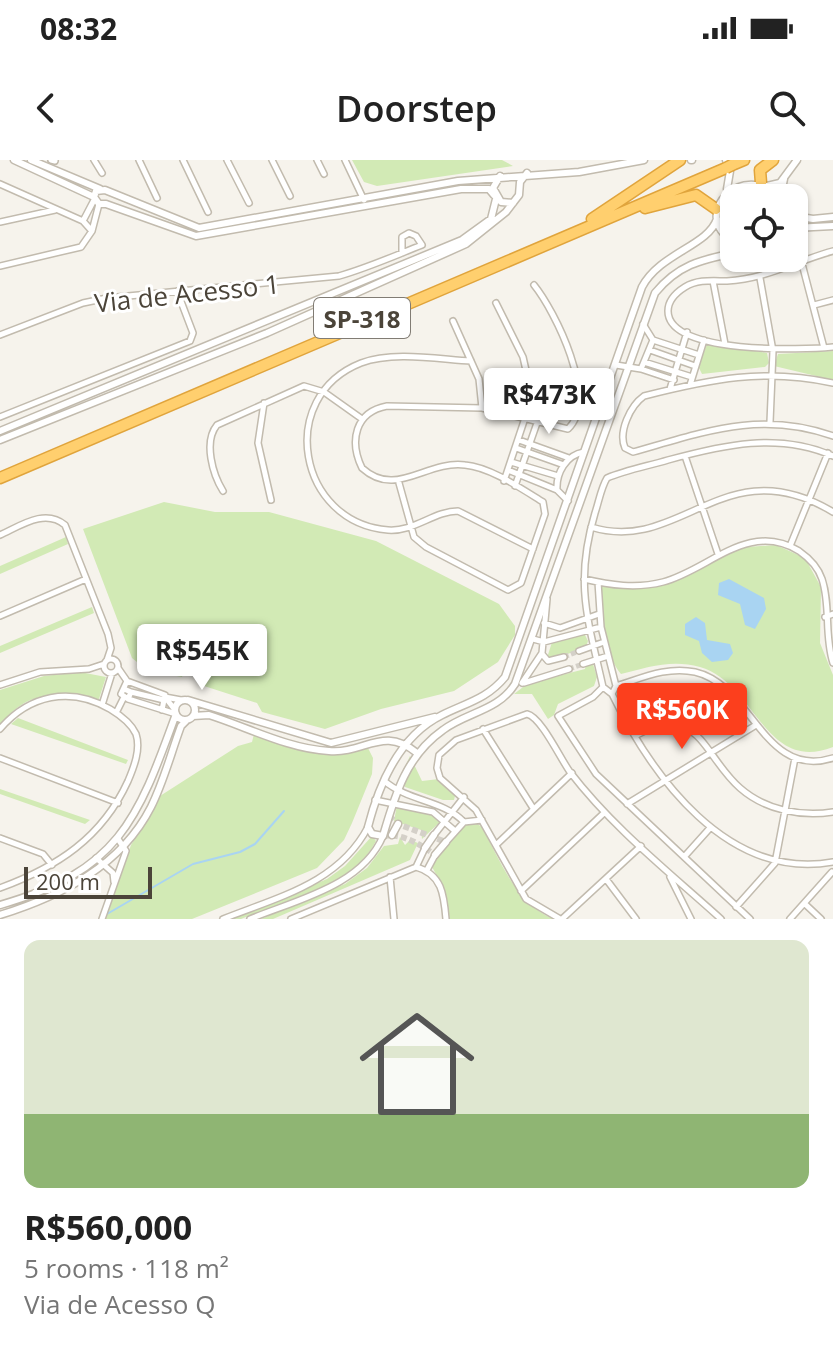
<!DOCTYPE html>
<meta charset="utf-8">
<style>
:root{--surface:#fff;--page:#f6f6f6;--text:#222;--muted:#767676;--accent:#fc3f1d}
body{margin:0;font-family:"Open Sans",sans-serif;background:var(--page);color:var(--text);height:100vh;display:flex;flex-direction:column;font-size:30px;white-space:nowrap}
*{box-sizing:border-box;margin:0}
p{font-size:26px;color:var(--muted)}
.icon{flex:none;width:44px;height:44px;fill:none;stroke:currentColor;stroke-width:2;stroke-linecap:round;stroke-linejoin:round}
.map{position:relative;height:759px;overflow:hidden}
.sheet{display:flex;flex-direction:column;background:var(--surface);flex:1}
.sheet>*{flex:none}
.controls{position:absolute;left:720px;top:24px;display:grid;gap:16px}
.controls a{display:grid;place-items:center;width:88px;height:88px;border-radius:16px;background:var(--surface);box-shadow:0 2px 6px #0004;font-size:40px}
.scale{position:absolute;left:24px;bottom:20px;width:128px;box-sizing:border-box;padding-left:8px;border:4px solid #4b4439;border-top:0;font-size:22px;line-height:28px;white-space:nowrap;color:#4b4439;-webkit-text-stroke:6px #fff;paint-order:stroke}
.price{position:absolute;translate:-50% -68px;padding:0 18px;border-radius:8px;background:#fff;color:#222;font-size:26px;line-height:52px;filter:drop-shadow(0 2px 4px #0008)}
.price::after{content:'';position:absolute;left:50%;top:48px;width:24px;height:18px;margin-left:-12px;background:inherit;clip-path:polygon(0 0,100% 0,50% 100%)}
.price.current{background:var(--accent);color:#fff}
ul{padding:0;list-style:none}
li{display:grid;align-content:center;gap:16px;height:424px;padding:0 24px}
li span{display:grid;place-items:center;height:248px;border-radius:16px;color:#555}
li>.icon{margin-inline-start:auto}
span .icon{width:144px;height:144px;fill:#fffc;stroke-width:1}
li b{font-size:34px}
.status{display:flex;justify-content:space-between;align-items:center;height:56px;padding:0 40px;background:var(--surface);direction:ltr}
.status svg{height:22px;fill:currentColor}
header{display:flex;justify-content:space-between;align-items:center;height:104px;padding:0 24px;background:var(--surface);font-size:36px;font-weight:600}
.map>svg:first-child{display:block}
.green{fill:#d2eab5}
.water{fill:#a9d4f2}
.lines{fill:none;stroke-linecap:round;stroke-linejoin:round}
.stream{stroke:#a9d4f2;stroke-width:2}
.minor-tunnel{stroke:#d4d0c8;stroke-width:5;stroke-dasharray:5 2.5;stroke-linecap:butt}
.tertiary-tunnel{stroke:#d4d0c8;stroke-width:6;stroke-dasharray:6 3;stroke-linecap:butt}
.minor-casing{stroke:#c2bbae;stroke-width:8}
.tertiary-casing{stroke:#c2bbae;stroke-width:9}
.motorway-casing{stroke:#e0a43c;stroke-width:13}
.minor{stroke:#fff;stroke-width:5}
.tertiary{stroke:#fff;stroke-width:6}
.motorway{stroke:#ffcf6e;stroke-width:10}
.motorway-bridge-casing{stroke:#e0a43c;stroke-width:13;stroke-linecap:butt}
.motorway-bridge{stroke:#ffcf6e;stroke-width:10}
.labels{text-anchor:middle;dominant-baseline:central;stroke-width:6;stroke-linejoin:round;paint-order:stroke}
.shield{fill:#fff;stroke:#817c74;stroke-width:2}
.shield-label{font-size:24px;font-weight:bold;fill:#4b4439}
.street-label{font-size:26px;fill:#4b4439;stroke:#fff}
</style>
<div class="status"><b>08:32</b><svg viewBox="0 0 49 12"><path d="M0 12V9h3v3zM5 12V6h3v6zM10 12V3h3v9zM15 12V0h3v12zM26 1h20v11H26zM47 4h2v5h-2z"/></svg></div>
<header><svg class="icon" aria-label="back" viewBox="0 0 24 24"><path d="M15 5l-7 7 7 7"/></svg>Doorstep<svg class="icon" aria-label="search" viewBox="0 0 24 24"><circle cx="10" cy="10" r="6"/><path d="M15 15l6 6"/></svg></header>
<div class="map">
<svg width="833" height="759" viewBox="0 0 833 759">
<rect width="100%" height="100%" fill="#f6f3ec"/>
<path class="green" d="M352,0H502L513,6L377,26L364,22Z
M749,28L769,38H734V76C714,58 724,33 749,28Z
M708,182L767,193L769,203L765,207L702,214L698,206Z
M833,191V220L774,206L778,194Z
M164,342L215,352H269L376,381L499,444L515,466V475L498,502L454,531L381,549L325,569L262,552L257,543L201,525L199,506L187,503L182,517L148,511L132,498L83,369Z
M66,377L68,384L0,414V406Z
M776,385L805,398L821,427L820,483L833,515V587C764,614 756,523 700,507C672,499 648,507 621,514C605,495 595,450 601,426L668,422L734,388Z
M92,447L94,453L0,493V486Z
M584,473L588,481L586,487L552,500L547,498L552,482Z
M586,504H593L597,517L594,526L558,544L554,555L548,559L532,534H514L527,524L585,509Z
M80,512L106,517L99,539C57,538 33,524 0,565V530L44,516Z
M18,558L128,600L126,604L11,564Z
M254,574L328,594L368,588L373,598L372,614L352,663L344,680L317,708L192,759H105L131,685L160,636L238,586L252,582Z
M410,596L422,621L439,619L456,632L454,640H443L405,627L400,617Z
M0,629L90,660L85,664L0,634Z
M397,645L430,652L440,662L422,679L421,670L394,661Z
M476,663L482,667C501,702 515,742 553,759H449L444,729L431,705L461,665Z
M372,676L376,681C353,727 286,741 241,759H231L327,719L345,706Z
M400,677L405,685L410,680L418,683L410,700L273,759H261L345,724L367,708L384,686L398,684Z"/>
<path class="water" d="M729,419L764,438L766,449L755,469L745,465L740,444L718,435L719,423Z
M696,457L705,463L707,480L730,484L733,493L728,500L712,502L702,493L699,481L685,475V464Z"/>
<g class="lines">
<path class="stream" d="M107,754L193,704L240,692L255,684L284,651"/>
<path class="minor-tunnel" d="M564,497L579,491
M569,509L583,504"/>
<path class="tertiary-tunnel" d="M389,656L398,664L446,682
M383,676C402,673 420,684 435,695"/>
<defs>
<path id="minor" d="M51,0L55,1
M94,0L102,13
M139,0L157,38
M183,0L208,52
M227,0L249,43
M272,0L290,36
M317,0L324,14
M345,0L364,40
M0,24L83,61L91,70
M83,61L94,40
M0,62L55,50
M833,91C796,101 766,119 727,121C713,121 698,119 685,127C677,132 668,140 668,151C668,195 805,190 833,187
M801,100L824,188
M0,106L81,87L92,71L99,44
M760,118L773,191L770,262
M713,121L725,184
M496,143L523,197L532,237L504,321
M814,145L833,140
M453,161L479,219L482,248
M0,175L83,143L107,138L339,116C367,108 394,96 422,85L416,76L409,73L402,77V93
M653,180L699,195
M650,190L695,206
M471,201C437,199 393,191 361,203C275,237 298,363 388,370C414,372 434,351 458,351L533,389
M644,202L692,217
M616,205L641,209L653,180L643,164
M641,209L674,220
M833,223C764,208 711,219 644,236C630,246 618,272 625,288L633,292C704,272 760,250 833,276
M690,225L704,180
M670,229L687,172
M264,243L258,283L271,340
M0,257L190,181L193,173L177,131
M519,280L569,298
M516,288L564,305
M685,296L718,394
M511,302L558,316
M508,310L557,330
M399,323L414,377L426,387L508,430L521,423L545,354L543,342C522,329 490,307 465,305C426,300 396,339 362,308C349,281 355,252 387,246L482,248L568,269C599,239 555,151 534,125
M515,326L537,263
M223,331C213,315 203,282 217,265L304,226L324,232L362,259
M568,341L557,330C556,313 566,295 584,292
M591,367C681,395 724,287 833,352
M0,375C20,366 45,348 65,365L108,474L111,488L107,500
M790,386L828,293
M584,419C610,425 636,429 663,422C709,410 748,360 799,391C809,398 818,407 822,419C831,446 824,475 833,503
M598,422L601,467L616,526
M0,456L86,419
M825,457L833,454
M544,463L560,468L599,454
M533,479L544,482L601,467
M579,491L604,482
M542,494L548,501L564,497
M104 506a7 7 0 1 1 14 0a7 7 0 1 1-14 0Z
M583,504L608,496
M118,508L127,521L165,535L162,550
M522,523L542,493L547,439
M524,523L569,509
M0,525L40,512L89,509L104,504
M603,527C588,460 574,423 595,353C599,341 601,328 607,318C626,310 648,306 668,300C723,285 778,272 833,296
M124,529L131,532L128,539L121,534L127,521
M131,532L164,540
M612,534C652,616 727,721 833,702
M128,539L176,554
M102,545L112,513
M175,550L165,537L181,540
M116,553L123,539
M0,569C29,535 70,526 110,549C120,555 131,563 136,574C141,589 134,607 128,621C102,678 57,707 0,728
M483,569L533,648
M635,576C699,540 703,596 740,628C765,650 801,657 833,652
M0,598L118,643
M384,621C410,642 443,640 464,662
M375,640L433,652L455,671
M627,644L756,565
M434,675L464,637
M0,678L43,694L52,705
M446,682L464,662L482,660
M496,685L572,613
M684,697L710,668
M96,698L113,713L114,722
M416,707L425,688
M427,710L435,695
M390,717L394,759
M670,717L691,759
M606,719L636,759
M521,731L604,653
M805,744L821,759
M736,747L775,703L795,598
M102,759L126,691L118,679
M223,759C278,737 339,723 368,667
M250,759C296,740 362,726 383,676
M291,759L416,707C442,714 444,735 446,759
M560,759L526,739L476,650L440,618L437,608L439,595L456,580L527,554C541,557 560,598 570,612C613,668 669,712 721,759
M562,759L641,686
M750,759L596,614L558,556L593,537L603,527L612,534L616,526C642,518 667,506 695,512C753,525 763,620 833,598
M790,759L832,712"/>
<path id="tertiary" d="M14,0L94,37L99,44H106
M31,0L100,29
M691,0H692
M726,0L730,11L727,29
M500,16L493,28L501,42L513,43
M767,26L780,23L797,0
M94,37L96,31L105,30L199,68L458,21L579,12L644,0
M780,38L784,19
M106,44L196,76L461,29H489L494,35
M794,56L813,59L833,57
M717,59C708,86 660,93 642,127L505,517C487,539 466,543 442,555C399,576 379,624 368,667L372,674L383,676C395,635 406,596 443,570C467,552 498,551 515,524L655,133C678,105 700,100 734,93
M794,68L833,66
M734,82C687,53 747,0 777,38
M0,271L462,80L491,59L496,39
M0,280L267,173L466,84L506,52L519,35L520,22L527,13
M175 550a10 10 0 1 1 20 0a10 10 0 1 1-20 0Z
M188,540L331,583L435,557
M193,556L209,555C247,567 289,589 329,591C365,594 383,565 417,593
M392,675L398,664
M425,688L434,675
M435,695L446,682
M0,745C118,711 137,662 176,554
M0,755C61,736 121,706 151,647C164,621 171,593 181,566L187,560"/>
<path id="motorway" d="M732,5L744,0
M761,23L760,10L773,0
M645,48L696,35L716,49
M592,59L680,0
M0,318L726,8"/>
</defs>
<use href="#minor" class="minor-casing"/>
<use href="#tertiary" class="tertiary-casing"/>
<use href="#motorway" class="motorway-casing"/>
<use href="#minor" class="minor"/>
<use href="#tertiary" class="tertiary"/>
<use href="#motorway" class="motorway"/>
<defs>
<path id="motorway-bridge" d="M726,8L732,5"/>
</defs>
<use href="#motorway-bridge" class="motorway-bridge-casing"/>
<use href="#motorway-bridge" class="motorway-bridge"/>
</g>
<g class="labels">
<rect class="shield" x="314" y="138" width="96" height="40" rx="6"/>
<g class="shield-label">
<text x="362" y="158">SP-318</text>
</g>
<g class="street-label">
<text transform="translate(187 133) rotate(-6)">Via de Acesso 1</text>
</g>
</g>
</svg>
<div class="controls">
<a><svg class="icon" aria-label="locate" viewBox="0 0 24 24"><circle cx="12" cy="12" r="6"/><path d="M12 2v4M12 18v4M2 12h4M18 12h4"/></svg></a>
</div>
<div class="scale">200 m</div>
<b class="price" style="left:549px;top:276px">R$473K</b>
<b class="price" style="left:202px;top:532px">R$545K</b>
<b class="price current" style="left:682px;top:591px">R$560K</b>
</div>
<section class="sheet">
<ul>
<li><span style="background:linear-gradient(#dfe7d0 70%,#8fb573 0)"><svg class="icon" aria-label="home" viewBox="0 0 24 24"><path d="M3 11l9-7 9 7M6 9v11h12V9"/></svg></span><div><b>R$560,000</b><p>5 rooms · 118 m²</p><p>Via de Acesso Q</p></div></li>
</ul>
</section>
